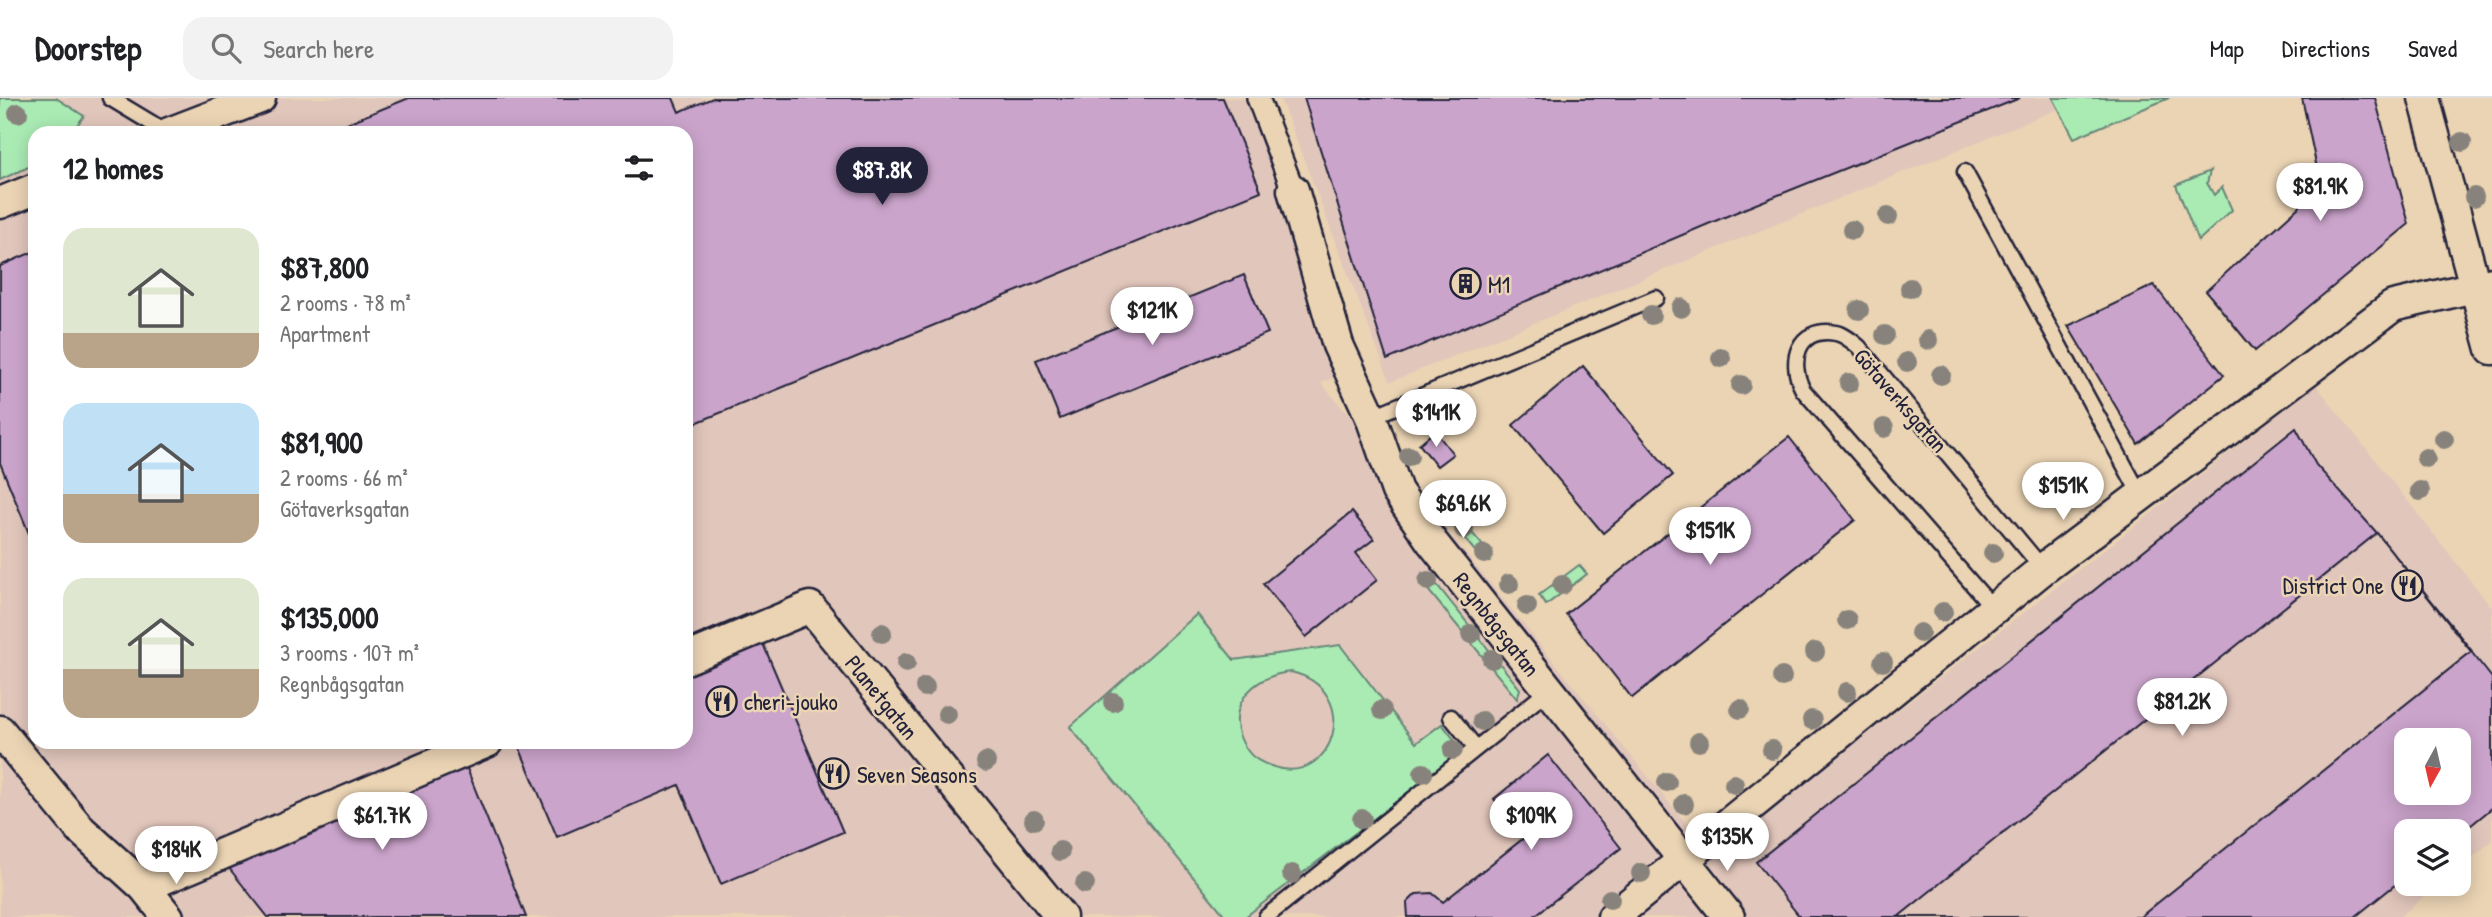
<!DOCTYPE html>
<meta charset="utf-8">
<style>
:root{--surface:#fff;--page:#f2f2f2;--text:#202124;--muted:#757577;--line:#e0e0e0;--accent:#22223b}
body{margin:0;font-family:"Patrick Hand",sans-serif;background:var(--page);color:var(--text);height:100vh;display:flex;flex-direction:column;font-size:26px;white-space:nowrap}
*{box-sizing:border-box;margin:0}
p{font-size:23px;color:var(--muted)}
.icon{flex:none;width:38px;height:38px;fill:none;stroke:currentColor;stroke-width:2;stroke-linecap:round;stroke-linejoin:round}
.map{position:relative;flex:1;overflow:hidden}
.drawer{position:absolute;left:28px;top:28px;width:665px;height:623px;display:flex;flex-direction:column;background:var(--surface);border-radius:21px;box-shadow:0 4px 18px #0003}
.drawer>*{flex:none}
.needle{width:46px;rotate:188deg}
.buttons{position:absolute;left:2394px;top:630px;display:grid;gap:14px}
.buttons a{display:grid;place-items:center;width:77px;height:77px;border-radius:14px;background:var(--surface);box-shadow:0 4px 18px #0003;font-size:35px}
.price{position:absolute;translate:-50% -60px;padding:0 16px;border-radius:24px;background:#fff;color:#222;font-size:23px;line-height:46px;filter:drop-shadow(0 2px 4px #0008)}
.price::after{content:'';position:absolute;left:50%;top:42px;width:21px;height:16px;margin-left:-10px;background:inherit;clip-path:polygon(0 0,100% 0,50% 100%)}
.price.current{background:var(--accent);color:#fff}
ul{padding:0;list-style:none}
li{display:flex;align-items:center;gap:21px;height:175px;padding:0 35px}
li span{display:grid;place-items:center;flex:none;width:196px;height:140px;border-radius:21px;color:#555}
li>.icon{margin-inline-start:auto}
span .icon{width:84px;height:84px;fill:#fffc;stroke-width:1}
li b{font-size:30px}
h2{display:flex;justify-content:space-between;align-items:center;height:84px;padding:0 35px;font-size:30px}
header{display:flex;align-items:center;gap:42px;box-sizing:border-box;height:98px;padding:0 35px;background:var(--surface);border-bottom:2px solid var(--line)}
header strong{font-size:33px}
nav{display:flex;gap:38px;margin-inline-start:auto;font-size:24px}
.search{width:490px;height:63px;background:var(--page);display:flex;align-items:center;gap:18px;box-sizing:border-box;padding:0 24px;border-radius:21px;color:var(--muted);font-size:26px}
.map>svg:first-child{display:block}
.built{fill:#e1c6bb;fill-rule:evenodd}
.green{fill:#aaebb4;stroke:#668678;stroke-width:2;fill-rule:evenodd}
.building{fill:#cba4cc;stroke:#22223b;stroke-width:2;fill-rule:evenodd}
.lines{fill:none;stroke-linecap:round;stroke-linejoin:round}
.service-casing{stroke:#22223b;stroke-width:19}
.pedestrian-casing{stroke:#22223b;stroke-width:26}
.minor-casing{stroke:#22223b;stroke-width:35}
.service{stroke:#ebd4b4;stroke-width:14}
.pedestrian{stroke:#ebd4b4;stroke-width:21}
.minor{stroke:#ebd4b4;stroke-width:30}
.tree{fill:#87837b}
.labels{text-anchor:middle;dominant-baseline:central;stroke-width:5;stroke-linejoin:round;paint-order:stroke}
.poi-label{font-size:23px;fill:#22223b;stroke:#ebd4b4;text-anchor:start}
.street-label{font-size:23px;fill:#22223b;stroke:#ebd4b4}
</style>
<header>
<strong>Doorstep</strong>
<div class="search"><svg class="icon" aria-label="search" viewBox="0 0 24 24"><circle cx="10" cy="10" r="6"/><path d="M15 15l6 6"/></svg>Search here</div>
<nav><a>Map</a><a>Directions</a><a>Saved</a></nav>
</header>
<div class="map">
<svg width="2492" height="819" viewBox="0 0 2492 819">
<rect width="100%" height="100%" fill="#ebd4b4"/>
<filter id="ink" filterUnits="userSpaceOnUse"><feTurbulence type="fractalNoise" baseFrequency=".0143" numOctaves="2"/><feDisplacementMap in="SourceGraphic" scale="14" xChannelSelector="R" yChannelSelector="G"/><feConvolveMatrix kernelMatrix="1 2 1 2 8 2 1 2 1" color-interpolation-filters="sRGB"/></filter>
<g filter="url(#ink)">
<path class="built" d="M0,0H1243L1357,269L1321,285L1422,402L1712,757L2316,287L2492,510V743L2459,770V733H2406V786H2440L2399,819H0ZM35,35H686V644H35ZM2406,642H2459V695H2406Z
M1280,0H2053L2058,11L1390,284Z"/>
<path class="green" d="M0,0H56L84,18L71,35H35V66L0,82Z
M2053,0H2169L2074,40Z
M2210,73L2207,85L2214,97L2222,89L2232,112L2198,143L2176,87Z
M1448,407L1492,458L1490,464H1484L1444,416Z
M1579,467L1587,476L1546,507L1539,497Z
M1422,475L1437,487L1520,591L1517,601L1420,482Z
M1197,516L1234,562L1340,547L1416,645L1442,626L1463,653L1245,819H1226L1070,629ZM1291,574C1364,591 1335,689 1274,669C1264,666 1253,661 1247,652C1220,613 1251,577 1291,574Z"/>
<path class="building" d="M409,0H673L679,14L713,0H1223L1261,93L686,329V35H323Z
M1304,0H2020L1746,110L1387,262Z
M2302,0H2375L2409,126L2255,253L2206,193L2321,89Z
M35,153V450L0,365V168Z
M1244,177L1268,235L1060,321L1036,262Z
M2154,187L2224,277L2138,346L2068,228Z
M1583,268L1673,377L1603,435L1513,327Z
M2296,330L2316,367L2377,435L2492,580V710L2459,737V733H2406V778L2355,819H1800L1756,764ZM2406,642H2459V695H2406Z
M1435,333L1453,356L1437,368L1419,346Z
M1789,339L1855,422L1632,600L1566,516Z
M1352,414L1374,441L1356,455L1377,482L1306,539L1263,486Z
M2377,435L2472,553L2140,819H1898Z
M750,515L843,734L721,786L679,687L557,739L517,644H686V542Z
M458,648L526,819H268L213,750Z
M1548,657L1621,750L1533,819H1408L1407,805L1416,796L1432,795L1443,804L1525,739L1494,701Z"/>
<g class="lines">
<defs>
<path id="service" d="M110,0L168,35
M1965,74L2141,398
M1371,319L1656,200
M1994,511L1803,292C1788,264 1797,228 1836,235C1844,236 1853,244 1859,249L2043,471
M1451,619L1476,650
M1266,819L1549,592"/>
<path id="pedestrian" d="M1258,0L1293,92"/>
<path id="minor" d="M2424,0L2492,251
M169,35L260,0
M1293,92L1338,247L1371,319L1397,393L1432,444L1729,819
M0,105L35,91
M686,561L810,509L1061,819
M0,633L81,732L144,789L168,819
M144,789L487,644
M1613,819L2043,471L2393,208L2492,185"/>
</defs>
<use href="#service" class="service-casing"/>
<use href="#pedestrian" class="pedestrian-casing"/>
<use href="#minor" class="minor-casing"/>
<use href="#service" class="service"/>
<use href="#pedestrian" class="pedestrian"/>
<use href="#minor" class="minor"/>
</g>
<g class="tree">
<circle cx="18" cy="15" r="10"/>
<circle cx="2462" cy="44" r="10"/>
<circle cx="2474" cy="99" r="10"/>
<circle cx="1888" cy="118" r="10"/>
<circle cx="1852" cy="132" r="10"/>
<circle cx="1910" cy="190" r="10"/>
<circle cx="1681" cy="210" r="10"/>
<circle cx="1859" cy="212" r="10"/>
<circle cx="1651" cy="217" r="10"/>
<circle cx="1885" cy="237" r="10"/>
<circle cx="1928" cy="242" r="10"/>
<circle cx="1721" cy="260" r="10"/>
<circle cx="1907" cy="264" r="10"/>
<circle cx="1941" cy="277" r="10"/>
<circle cx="1849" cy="285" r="10"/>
<circle cx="1741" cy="287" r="10"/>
<circle cx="1884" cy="330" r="10"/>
<circle cx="2444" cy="341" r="10"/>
<circle cx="1409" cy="358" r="10"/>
<circle cx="2426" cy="360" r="10"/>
<circle cx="2420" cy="393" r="10"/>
<circle cx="1464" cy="431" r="10"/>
<circle cx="1993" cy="455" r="10"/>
<circle cx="1484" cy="456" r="10"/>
<circle cx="1428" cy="483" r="10"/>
<circle cx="1509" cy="486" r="10"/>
<circle cx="1562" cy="487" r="10"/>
<circle cx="1527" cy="508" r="10"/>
<circle cx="1943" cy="514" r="10"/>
<circle cx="1847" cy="522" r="10"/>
<circle cx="882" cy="535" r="10"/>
<circle cx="1920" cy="535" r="10"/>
<circle cx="1471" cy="536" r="10"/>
<circle cx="1815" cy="554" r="10"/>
<circle cx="1492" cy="561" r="10"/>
<circle cx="1883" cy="564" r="10"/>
<circle cx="906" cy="565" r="10"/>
<circle cx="1782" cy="579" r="10"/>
<circle cx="925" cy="589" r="10"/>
<circle cx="1847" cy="594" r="10"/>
<circle cx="1113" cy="604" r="10"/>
<circle cx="1740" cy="611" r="10"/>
<circle cx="1382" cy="612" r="10"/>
<circle cx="947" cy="616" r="10"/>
<circle cx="1812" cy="622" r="10"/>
<circle cx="1482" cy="623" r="10"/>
<circle cx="1699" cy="644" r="10"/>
<circle cx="1453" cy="652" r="10"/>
<circle cx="1772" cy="652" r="10"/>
<circle cx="986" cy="664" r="10"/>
<circle cx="1423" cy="675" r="10"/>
<circle cx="1667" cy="684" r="10"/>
<circle cx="1734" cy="686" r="10"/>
<circle cx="1684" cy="706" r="10"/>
<circle cx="1362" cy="721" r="10"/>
<circle cx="1034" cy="722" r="10"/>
<circle cx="1060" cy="753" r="10"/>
<circle cx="1641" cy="775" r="10"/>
<circle cx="1292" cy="776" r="10"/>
<circle cx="1085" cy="786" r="10"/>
<circle cx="1610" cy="801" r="10"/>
</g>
</g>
<defs>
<symbol id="building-ring" viewBox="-11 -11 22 22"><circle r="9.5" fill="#ebd4b4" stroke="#22223b" stroke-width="1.5"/><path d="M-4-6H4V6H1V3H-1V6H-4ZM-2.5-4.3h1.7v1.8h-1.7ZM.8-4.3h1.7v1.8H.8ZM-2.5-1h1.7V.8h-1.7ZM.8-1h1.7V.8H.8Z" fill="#22223b"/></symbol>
<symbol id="restaurant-ring" viewBox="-11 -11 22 22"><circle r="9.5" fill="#ebd4b4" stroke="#22223b" stroke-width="1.5"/><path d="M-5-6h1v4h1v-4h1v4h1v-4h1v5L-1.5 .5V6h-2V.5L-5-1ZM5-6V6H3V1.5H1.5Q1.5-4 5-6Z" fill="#22223b"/></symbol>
</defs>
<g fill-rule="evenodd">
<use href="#building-ring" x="1448" y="168" width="35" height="35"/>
<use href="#restaurant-ring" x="2390" y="470" width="35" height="35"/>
<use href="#restaurant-ring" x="704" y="586" width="35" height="35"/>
<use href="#restaurant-ring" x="816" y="658" width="35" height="35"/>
</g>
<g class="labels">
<g class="poi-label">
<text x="1488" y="186">M1</text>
<text x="2384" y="487" text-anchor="end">District One</text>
<text x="744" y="603">cheri-jouko</text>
<text x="857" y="676">Seven Seasons</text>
</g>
<g class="street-label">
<text transform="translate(1901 302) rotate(49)">Götaverksgatan</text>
<text transform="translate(1497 526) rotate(52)">Regnbågsgatan</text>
<text transform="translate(882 599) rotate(51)">Planetgatan</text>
</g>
</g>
</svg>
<div class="buttons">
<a><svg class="needle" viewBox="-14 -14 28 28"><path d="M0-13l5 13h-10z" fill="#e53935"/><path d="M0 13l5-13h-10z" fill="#757577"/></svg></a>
<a><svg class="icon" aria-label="layers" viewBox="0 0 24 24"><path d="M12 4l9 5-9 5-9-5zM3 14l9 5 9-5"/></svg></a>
</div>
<b class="price current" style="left:882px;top:109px">$87.8K</b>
<b class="price" style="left:2320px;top:125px">$81.9K</b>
<b class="price" style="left:1152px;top:249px">$121K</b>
<b class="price" style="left:1436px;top:351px">$141K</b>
<b class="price" style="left:2063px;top:424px">$151K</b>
<b class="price" style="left:1463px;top:442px">$69.6K</b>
<b class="price" style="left:1710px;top:469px">$151K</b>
<b class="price" style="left:2182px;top:640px">$81.2K</b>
<b class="price" style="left:382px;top:754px">$61.7K</b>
<b class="price" style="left:1531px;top:754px">$109K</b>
<b class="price" style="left:1727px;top:775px">$135K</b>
<b class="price" style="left:176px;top:788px">$184K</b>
<section class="drawer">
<h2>12 homes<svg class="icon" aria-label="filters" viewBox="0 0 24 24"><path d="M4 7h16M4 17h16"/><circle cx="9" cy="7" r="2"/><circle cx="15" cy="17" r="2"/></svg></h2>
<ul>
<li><span style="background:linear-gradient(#dfe7d0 75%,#b9a48a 0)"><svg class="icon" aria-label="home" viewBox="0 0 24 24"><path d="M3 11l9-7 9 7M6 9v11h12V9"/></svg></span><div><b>$87,800</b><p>2 rooms · 78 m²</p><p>Apartment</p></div></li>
<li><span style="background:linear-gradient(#bfe0f5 65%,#b9a48a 0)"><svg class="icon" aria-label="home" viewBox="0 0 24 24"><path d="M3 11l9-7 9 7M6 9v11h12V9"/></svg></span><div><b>$81,900</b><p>2 rooms · 66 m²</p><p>Götaverksgatan</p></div></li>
<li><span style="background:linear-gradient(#dfe7d0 65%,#b9a48a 0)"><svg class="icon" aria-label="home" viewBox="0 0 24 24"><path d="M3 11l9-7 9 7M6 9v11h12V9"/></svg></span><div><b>$135,000</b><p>3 rooms · 107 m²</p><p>Regnbågsgatan</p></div></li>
</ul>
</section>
</div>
